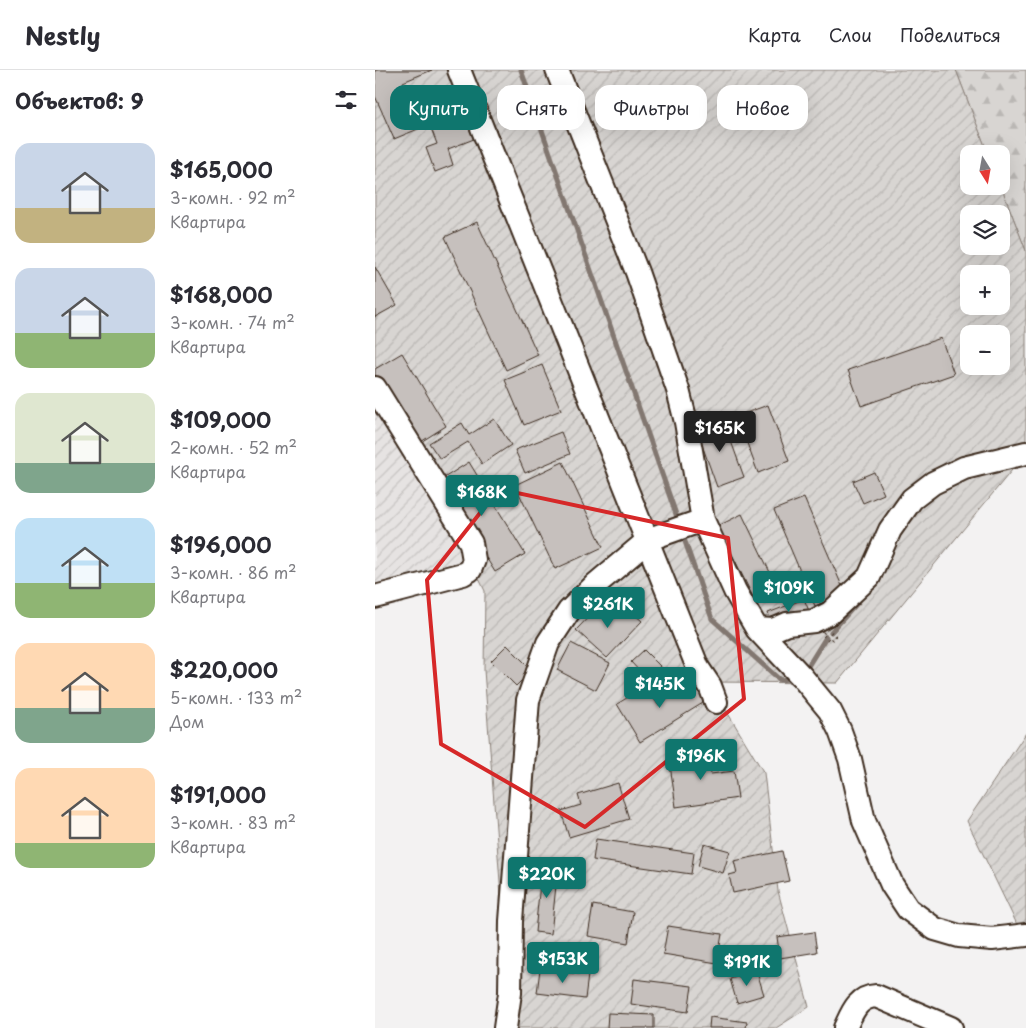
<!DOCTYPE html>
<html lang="ru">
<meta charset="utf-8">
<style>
:root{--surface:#fff;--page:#f7f7f7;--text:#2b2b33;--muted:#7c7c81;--line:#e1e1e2;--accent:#0f766e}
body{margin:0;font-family:"Playpen Sans",sans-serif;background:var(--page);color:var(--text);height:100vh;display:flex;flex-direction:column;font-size:19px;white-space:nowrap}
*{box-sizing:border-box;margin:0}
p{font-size:16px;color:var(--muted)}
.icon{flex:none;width:28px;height:28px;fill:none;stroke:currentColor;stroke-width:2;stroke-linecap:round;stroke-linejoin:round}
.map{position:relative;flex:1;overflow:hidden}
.drawer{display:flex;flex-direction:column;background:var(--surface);width:375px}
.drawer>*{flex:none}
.banner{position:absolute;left:15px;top:15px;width:475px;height:45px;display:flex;gap:10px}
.needle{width:32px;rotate:169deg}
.buttons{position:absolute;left:585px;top:75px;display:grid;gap:10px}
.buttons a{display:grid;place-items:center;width:50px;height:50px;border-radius:10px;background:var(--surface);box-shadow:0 5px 20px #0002;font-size:25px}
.price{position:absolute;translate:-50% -42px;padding:0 11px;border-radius:5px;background:var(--accent);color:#fff;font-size:16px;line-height:32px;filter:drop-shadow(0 1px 2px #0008)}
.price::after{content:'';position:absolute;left:50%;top:30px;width:15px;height:11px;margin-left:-8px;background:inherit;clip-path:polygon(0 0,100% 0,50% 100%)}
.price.selected{background:#222;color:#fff}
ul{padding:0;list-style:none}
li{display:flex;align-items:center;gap:15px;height:125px;padding:0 15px}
li span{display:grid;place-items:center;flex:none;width:140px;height:100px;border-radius:15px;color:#555}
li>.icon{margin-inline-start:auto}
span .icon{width:60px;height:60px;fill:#fffc;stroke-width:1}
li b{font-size:21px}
h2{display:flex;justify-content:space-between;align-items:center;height:60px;padding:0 15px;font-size:21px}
.tag{padding:0 18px;border-radius:15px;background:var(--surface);box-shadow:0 5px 20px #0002;font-size:18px;line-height:45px}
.tag.selected{background:var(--accent);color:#fff}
header{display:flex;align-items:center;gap:30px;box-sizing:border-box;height:70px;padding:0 25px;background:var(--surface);border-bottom:1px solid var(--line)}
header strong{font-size:24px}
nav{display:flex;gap:28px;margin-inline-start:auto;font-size:18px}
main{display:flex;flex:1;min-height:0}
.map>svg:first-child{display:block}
.industrial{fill:url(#industrial-furrows)}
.forest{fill:url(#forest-firs);stroke:#8a8078}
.garden{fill:url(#garden-furrows);stroke:#8a8078;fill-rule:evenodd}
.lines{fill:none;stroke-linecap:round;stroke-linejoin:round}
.stream{stroke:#827770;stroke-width:5}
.building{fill:#c6c0bd;stroke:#3b2a1e}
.minor-casing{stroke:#3b2a1e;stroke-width:26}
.path{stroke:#3b2a1e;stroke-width:3;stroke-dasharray:1 4;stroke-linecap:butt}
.minor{stroke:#fff;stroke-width:22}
.marked{fill:none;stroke:#d62828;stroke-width:4;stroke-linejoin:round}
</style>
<header>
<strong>Nestly</strong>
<nav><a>Карта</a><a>Слои</a><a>Поделиться</a></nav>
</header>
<main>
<section class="drawer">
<h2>Объектов: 9<svg class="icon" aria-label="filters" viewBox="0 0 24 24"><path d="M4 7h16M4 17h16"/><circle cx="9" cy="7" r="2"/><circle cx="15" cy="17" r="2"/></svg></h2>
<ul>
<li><span style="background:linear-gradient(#c9d6e8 65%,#c2b280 0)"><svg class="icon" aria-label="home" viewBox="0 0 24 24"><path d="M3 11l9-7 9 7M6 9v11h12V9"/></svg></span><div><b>$165,000</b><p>3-комн. · 92 m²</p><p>Квартира</p></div></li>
<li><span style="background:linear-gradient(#c9d6e8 65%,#8fb573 0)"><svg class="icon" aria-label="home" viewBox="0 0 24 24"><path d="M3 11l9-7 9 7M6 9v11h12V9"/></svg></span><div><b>$168,000</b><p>3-комн. · 74 m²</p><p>Квартира</p></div></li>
<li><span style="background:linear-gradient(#dfe7d0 70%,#7fa58c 0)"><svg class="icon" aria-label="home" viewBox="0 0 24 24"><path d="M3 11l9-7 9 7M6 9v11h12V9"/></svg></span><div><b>$109,000</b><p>2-комн. · 52 m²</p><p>Квартира</p></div></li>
<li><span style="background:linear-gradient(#bfe0f5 65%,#8fb573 0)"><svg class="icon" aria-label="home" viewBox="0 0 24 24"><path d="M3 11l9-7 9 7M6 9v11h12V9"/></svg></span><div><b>$196,000</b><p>3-комн. · 86 m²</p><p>Квартира</p></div></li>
<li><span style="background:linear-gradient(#ffd9b3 65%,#7fa58c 0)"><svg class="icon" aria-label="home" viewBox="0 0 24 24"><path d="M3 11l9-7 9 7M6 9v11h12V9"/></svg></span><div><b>$220,000</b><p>5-комн. · 133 m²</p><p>Дом</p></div></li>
<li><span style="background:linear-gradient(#ffd9b3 75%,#8fb573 0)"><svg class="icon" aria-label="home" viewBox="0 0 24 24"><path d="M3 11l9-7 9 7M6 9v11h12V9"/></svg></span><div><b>$191,000</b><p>3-комн. · 83 m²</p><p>Квартира</p></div></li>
</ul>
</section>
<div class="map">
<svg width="651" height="958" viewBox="0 0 651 958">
<defs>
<pattern id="industrial-furrows" width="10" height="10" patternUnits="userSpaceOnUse" patternTransform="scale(1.25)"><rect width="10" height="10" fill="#e6e3e2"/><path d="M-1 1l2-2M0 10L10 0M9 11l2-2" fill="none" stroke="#c6c3c1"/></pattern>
<pattern id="forest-firs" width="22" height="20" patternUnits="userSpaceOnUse" patternTransform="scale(1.25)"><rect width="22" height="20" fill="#d8d5d2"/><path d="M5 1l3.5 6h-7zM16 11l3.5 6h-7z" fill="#bab7b4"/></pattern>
<pattern id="garden-furrows" width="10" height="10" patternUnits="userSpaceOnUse" patternTransform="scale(1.25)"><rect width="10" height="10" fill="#d8d5d2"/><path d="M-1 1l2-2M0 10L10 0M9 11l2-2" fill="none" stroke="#bab7b4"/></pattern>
</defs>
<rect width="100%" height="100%" fill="#f3f2f2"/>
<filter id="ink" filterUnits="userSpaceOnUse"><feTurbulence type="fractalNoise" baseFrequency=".02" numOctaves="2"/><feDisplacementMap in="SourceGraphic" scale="10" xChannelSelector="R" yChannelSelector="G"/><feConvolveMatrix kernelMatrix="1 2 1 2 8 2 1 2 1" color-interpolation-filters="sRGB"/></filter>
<g filter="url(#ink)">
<path class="industrial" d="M0,326L104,491L0,519Z"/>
<path class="forest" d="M581,0H651V181L626,116V84H613Z"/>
<path class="garden" d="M0,0H581L613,84H594V116H626L651,181V383L462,613L334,612L389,703L403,821L434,937L401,958H136L109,600L110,521L0,295ZM594,144H626V176H594ZM594,204H626V236H594ZM594,264H626V296H594Z
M651,663V873L592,751Z"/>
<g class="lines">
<path class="stream" d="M146,0L304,453
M307,463L337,549L405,610L420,608
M456,562L484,531
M430,601L451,567"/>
</g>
<path class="building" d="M0,0H57L28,12L48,57L19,69L0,26Z
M88,40L99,69L73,79L78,95L60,102L51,78L62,74L54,53Z
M102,152L163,285L131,300L70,167Z
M0,197L22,235L0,247Z
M566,268L579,304L486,336L473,300Z
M27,283L71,356L41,375L0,308V299Z
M167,295L186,340L149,355L130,310Z
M393,335L414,391L383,403L362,346Z
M119,349L136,375L107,394L93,372L65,389L54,373L87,353L94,365Z
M348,349L369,407L342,417L321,358Z
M186,362L195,384L150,403L140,380Z
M94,392L150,484L120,502L64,411Z
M188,392L228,477L180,499L140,415Z
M499,402L509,424L488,433L478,411Z
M429,428L470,523L440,536L399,440Z
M367,444L404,521L381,533L343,456Z
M429,529L435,543L398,556L393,543Z
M226,534L241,548L251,537L267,551L232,588L201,560Z
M196,573L235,593L221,620L182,600Z
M132,575L157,600L141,616L116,591Z
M269,580L291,602L277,615L256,592Z
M325,609L336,628L265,672L242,634L271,616L283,635Z
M332,677L336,704L359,701L363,728L301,737L295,695L314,693L312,680Z
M243,713L254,749L194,767L186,741L206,735L203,725Z
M221,769L319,783L316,804L218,790Z
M329,774L355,781L348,803L323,796Z
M407,781L414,811L358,823L354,805L362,803L359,791Z
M167,794L183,796L176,864L160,862Z
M218,835L258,842L253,873L213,866Z
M293,856L347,864L342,893L288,884Z
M439,862L442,882L405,888L402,867Z
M165,899L213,905L210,929L162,923Z
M382,902L389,925L362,933L355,909Z
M259,909L317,916L313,942L256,934Z
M233,943L279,945V958H232Z
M335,947L372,952L371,958H334Z"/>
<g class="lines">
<defs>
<path id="minor" d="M84,0L323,598L335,616L341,632
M182,0L262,202L303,320L311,352L328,450L360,521L382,559L427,607L455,641L465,661L475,689L489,751L517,815L533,839L560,859L584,866L617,869L651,865
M0,318L96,473L99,490L95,500L88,504L0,527
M382,559L398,560L412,554L439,551L455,543L494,507L515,460L537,429L558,413L589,398L651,383
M130,958L135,923L136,851L153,630L173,573L194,541L220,515L271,472L280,467L328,450
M470,958C477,943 482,927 501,926L576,958"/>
</defs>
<use href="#minor" class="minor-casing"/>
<path class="path" d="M452,559L460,566L455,571L447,564Z"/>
<use href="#minor" class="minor"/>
</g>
</g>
<path class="marked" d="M124,419L353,468L369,629L210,757L66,674L52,510Z"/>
</svg>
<div class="buttons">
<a><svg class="needle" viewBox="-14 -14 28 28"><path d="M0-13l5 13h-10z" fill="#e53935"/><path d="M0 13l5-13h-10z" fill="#7c7c81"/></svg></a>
<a><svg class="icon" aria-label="layers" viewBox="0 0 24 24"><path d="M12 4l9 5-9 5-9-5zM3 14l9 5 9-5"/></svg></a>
<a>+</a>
<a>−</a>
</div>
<b class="price selected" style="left:345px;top:383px">$165K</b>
<b class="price" style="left:107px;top:447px">$168K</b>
<b class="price" style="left:414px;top:543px">$109K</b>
<b class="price" style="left:233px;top:559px">$261K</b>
<b class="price" style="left:285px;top:639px">$145K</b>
<b class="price" style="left:326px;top:711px">$196K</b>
<b class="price" style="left:172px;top:829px">$220K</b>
<b class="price" style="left:188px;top:914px">$153K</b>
<b class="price" style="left:372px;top:917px">$191K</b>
<div class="banner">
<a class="tag selected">Купить</a>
<a class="tag">Снять</a>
<a class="tag">Фильтры</a>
<a class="tag">Новое</a>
</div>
</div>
</main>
